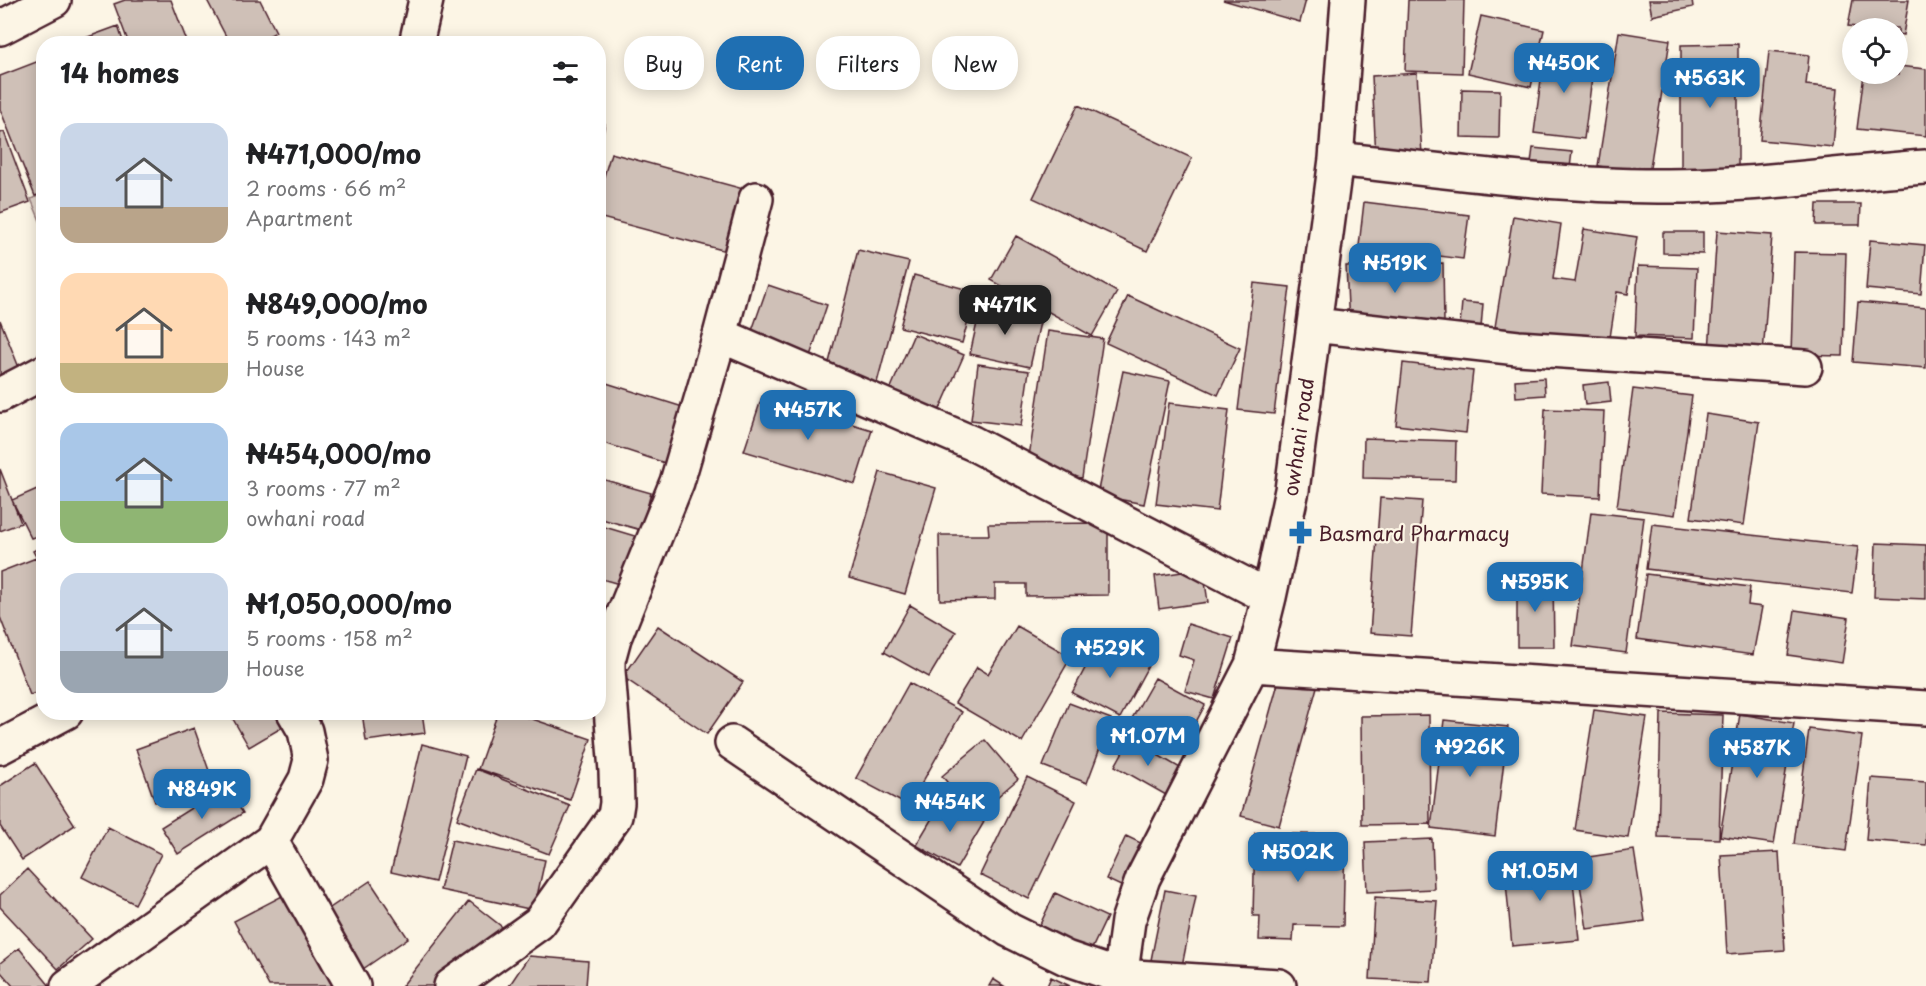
<!DOCTYPE html>
<meta charset="utf-8">
<style>
:root{--surface:#fff;--page:#f6f6f6;--text:#202124;--muted:#757577;--accent:#1f6fb2}
body{margin:0;font-family:"Playpen Sans",sans-serif;background:var(--page);color:var(--text);height:100vh;display:flex;flex-direction:column;font-size:22px;white-space:nowrap}
*{box-sizing:border-box;margin:0}
p{font-size:20px;color:var(--muted)}
.icon{flex:none;width:33px;height:33px;fill:none;stroke:currentColor;stroke-width:2;stroke-linecap:round;stroke-linejoin:round}
.map{position:relative;flex:1;overflow:hidden}
.drawer{position:absolute;left:36px;top:36px;width:570px;height:684px;display:flex;flex-direction:column;background:var(--surface);border-radius:24px;box-shadow:0 3px 15px #0003}
.drawer>*{flex:none}
.banner{position:absolute;left:624px;top:36px;width:570px;height:54px;display:flex;gap:12px}
.controls{position:absolute;left:1842px;top:18px;display:grid;gap:12px}
.controls a{display:grid;place-items:center;width:66px;height:66px;border-radius:50%;background:var(--surface);box-shadow:0 3px 15px #0003;font-size:30px}
.price{position:absolute;translate:-50% -51px;padding:0 14px;border-radius:12px;background:var(--accent);color:#fff;font-size:20px;line-height:39px;filter:drop-shadow(0 2px 3px #0008)}
.price::after{content:'';position:absolute;left:50%;top:36px;width:18px;height:14px;margin-left:-9px;background:inherit;clip-path:polygon(0 0,100% 0,50% 100%)}
.price.on{background:#222;color:#fff}
ul{padding:0;list-style:none}
li{display:flex;align-items:center;gap:18px;height:150px;padding:0 24px}
li span{display:grid;place-items:center;flex:none;width:168px;height:120px;border-radius:18px;color:#555}
li>.icon{margin-inline-start:auto}
span .icon{width:72px;height:72px;fill:#fffc;stroke-width:1}
li b{font-size:26px}
h2{display:flex;justify-content:space-between;align-items:center;height:72px;padding:0 24px;font-size:26px}
.pill{padding:0 21px;border-radius:24px;background:var(--surface);box-shadow:0 3px 15px #0003;font-size:21px;line-height:54px}
.pill.on{background:var(--accent);color:#fff}
.map>svg:first-child{display:block}
.forest{fill:url(#forest-crowns);stroke:#967a7a;stroke-width:1.5}
.building{fill:#cfc0b7;stroke:#4a1f2b;stroke-width:1.5}
.lines{fill:none;stroke-linecap:round;stroke-linejoin:round}
.minor-casing{stroke:#4a1f2b;stroke-width:38}
.minor{stroke:#fcf5e5;stroke-width:33}
.labels{text-anchor:middle;dominant-baseline:central;stroke-width:4.5;stroke-linejoin:round;paint-order:stroke}
.street-label{font-size:20px;fill:#4a1f2b;stroke:#fcf5e5}
.poi-label{font-size:20px;fill:#4a1f2b;stroke:#fcf5e5;text-anchor:start}
</style>
<div class="map">
<svg width="1926" height="986" viewBox="0 0 1926 986">
<defs>
<pattern id="forest-crowns" width="20" height="18" patternUnits="userSpaceOnUse" patternTransform="scale(1.5)"><rect width="20" height="18" fill="#e2d5ca"/><path d="M2 6a3 3 0 1 1 6 0M12 15a3 3 0 1 1 6 0" fill="none" stroke="#c3b6ae"/></pattern>
</defs>
<rect width="100%" height="100%" fill="#fcf5e5"/>
<filter id="ink" filterUnits="userSpaceOnUse"><feTurbulence type="fractalNoise" baseFrequency=".0167" numOctaves="2"/><feDisplacementMap in="SourceGraphic" scale="12" xChannelSelector="R" yChannelSelector="G"/><feConvolveMatrix kernelMatrix="1 2 1 2 8 2 1 2 1" color-interpolation-filters="sRGB"/></filter>
<g filter="url(#ink)">
<path class="forest" d="M43,194V228L31,199Z"/>
<path class="building" d="M125,0H171L188,44H129L114,4Z
M207,0H260L276,32L254,44H230Z
M1223,0H1306L1300,22Z
M1408,0H1464L1462,73L1405,71Z
M1649,0H1692L1693,7L1652,16Z
M1853,0H1909L1903,35L1898,34V28H1866L1848,26Z
M1481,16L1544,30L1531,87L1468,73Z
M118,26L124,44H69Z
M1619,32L1670,40L1649,174L1598,166Z
M1738,44V173H1681V45Z
M1545,49L1595,55L1584,139L1534,133Z
M1769,51L1809,55L1806,85L1838,88L1833,147L1760,140Z
M44,59V193L35,196L0,109V76Z
M1898,66L1926,69V136L1857,129L1864,74H1898Z
M1417,73L1422,155L1376,158L1372,76Z
M1462,89L1500,90L1499,138L1461,137Z
M1078,105L1192,158L1147,251L1033,198Z
M598,123L605,124L598,156Z
M4,132L30,202L0,213V133Z
M1533,148L1572,152L1569,175L1530,171Z
M611,153L747,190L730,252L598,217V196Z
M1364,202L1469,215L1463,259L1359,246Z
M1817,204H1861L1860,225H1816Z
M1513,216L1561,224L1553,279L1575,282L1584,229L1637,237L1628,294L1617,292L1609,344L1495,327Z
M1717,231L1772,235L1763,354L1709,351Z
M1663,232H1703V254L1663,253Z
M1016,236L1117,292L1092,336L991,280Z
M1870,240L1925,245L1921,294L1866,289Z
M858,250L909,262L875,390L825,378Z
M1794,252L1846,253L1843,356L1791,355Z
M1443,263L1444,323L1349,326L1346,266Z
M1638,266L1697,268L1694,338L1635,336Z
M914,275L976,292L962,343L900,327Z
M1254,283L1290,287L1274,414L1238,410Z
M768,285L827,305L808,362L748,342Z
M1128,296L1240,348L1218,395L1106,343Z
M1462,302L1483,304L1480,339L1459,337Z
M1858,302L1926,308V368L1853,362Z
M981,305L1041,318L1030,367L970,354Z
M0,320L20,370L0,377Z
M1048,331L1103,339L1082,478L1027,470Z
M914,334L964,355L936,418L887,397Z
M1403,363L1473,371L1466,433L1396,425Z
M978,364L1029,371L1021,426L971,420Z
M1123,371L1170,381L1144,504L1097,495Z
M1544,378L1545,395L1516,397L1515,380Z
M600,381L686,408L668,464L598,441V386Z
M1609,382L1611,402L1585,405L1583,385Z
M1633,389L1692,396L1675,515L1617,507Z
M762,397L872,430L855,484L744,451Z
M1169,403L1229,410L1217,511L1156,504Z
M1545,409L1604,411L1600,497L1541,494Z
M1706,414L1759,422L1744,525L1691,518Z
M1364,438L1456,441L1455,480L1363,478Z
M0,469L21,523L0,531Z
M880,472L936,488L905,594L849,578Z
M598,478L651,493L641,530L598,518Z
M44,486V534L31,538L12,500Z
M1380,498L1422,501L1411,636L1370,633Z
M1591,512L1644,518L1626,653L1573,646Z
M1108,523V595L1026,596V584H995V599L940,600L939,535H989L988,524Z
M1652,524L1858,547L1852,593L1646,569Z
M598,525L638,537L623,585L598,578Z
M1876,543L1926,545V599L1874,597Z
M44,545V571L33,551Z
M36,558L44,578V690L30,695L0,617V572Z
M1203,569L1208,602L1159,609L1155,576Z
M1646,574L1750,587L1748,605L1762,607L1753,655L1637,639Z
M1517,579H1553L1554,647H1517Z
M910,605L956,632L929,677L884,652Z
M598,610L603,611L598,628Z
M1795,610L1849,618L1842,663L1788,655Z
M1188,624L1233,638L1214,699L1185,691L1194,660L1179,655Z
M658,626L743,682L707,734L623,677Z
M1017,626L1071,657L1022,742L955,703L977,667L988,674Z
M1100,640L1148,666L1120,718L1072,693Z
M1280,676L1317,687L1279,826L1241,816Z
M1155,678L1205,705L1181,750L1130,722Z
M909,683L962,712L909,806L856,778Z
M1069,703L1111,719L1087,783L1043,766Z
M1594,710L1647,717L1628,838L1575,830Z
M229,712H274L283,727L249,747Z
M362,712H422L425,733L366,741Z
M498,712H512L591,739L570,800L478,769Z
M1661,713L1723,715L1719,839L1658,837Z
M1740,714L1794,723L1774,844L1720,836Z
M1429,715L1430,824L1362,825L1361,716Z
M1444,720L1508,727L1495,836L1431,828Z
M194,728L213,782L155,802L136,749Z
M1809,729L1862,736L1846,851L1794,844Z
M1130,739L1182,769L1166,795L1115,766Z
M985,740L1018,779L975,816L942,776Z
M422,744L466,756L435,882L391,872Z
M35,763L75,825L22,860L0,826V786Z
M476,769L570,806L549,854L457,819Z
M1027,777L1076,801L1029,899L980,875Z
M1871,778L1926,782V845L1866,840Z
M226,786L243,813L178,854L161,827Z
M944,798L984,822L957,868L916,845Z
M108,827L161,854L135,904L82,877Z
M1255,833L1345,835L1343,926L1294,925L1293,941L1259,940L1260,916H1253Z
M1126,836L1145,845L1125,888L1106,879Z
M1432,839L1434,889L1367,892L1365,842Z
M452,840L545,860L534,910L440,890Z
M1634,850L1645,921L1587,929L1576,859Z
M1779,852L1785,950L1727,954L1721,855Z
M1559,856L1561,882L1573,881L1579,940L1512,946L1504,861Z
M27,869L92,939L58,969L0,907V895Z
M370,881L408,938L363,969L324,912Z
M1165,890L1196,896L1181,971L1150,965Z
M288,893L337,986H269L234,921Z
M1055,893L1107,917L1088,957L1036,933Z
M1375,897L1437,901L1431,982L1370,979Z
M469,901L515,937L477,986H402Z
M19,948L50,986H13L0,971V963Z
M529,956L588,961L586,986H509Z
M1051,977L1070,986H1047Z
M993,979L1004,986H989Z"/>
<g class="lines">
<defs>
<path id="minor" d="M0,28L54,0
M416,44L426,0
M1336,159C1443,170 1551,186 1658,186C1749,187 1836,173 1926,167
M1314,325L1518,348L1805,367
M720,335L972,443L1269,597
M0,395L44,372
M1252,665L1926,708
M732,743L1009,930L1066,958L1119,976L1279,986
M0,747L66,712
M271,841L353,986
M68,986L271,841L306,779L311,760L305,731L294,712
M451,986L539,923L615,816L617,803L616,771L608,671V660L614,638L677,482L720,335L756,199
M1119,986L1128,921L1143,878L1252,665L1269,597L1292,490L1336,159L1348,0"/>
</defs>
<use href="#minor" class="minor-casing"/>
<use href="#minor" class="minor"/>
</g>
</g>
<defs>
<symbol id="pharmacy-bare" viewBox="-9 -9 18 18"><path d="M-2-6h4v4h4v4h-4v4h-4v-4h-4v-4h4Z" fill="#1f6fb2" stroke="#fcf5e5" stroke-width="2.5" paint-order="stroke"/></symbol>
</defs>
<g fill-rule="evenodd">
<use href="#pharmacy-bare" x="1284" y="516" width="33" height="33"/>
</g>
<g class="labels">
<g class="street-label">
<text transform="translate(1298 437) rotate(-82)">owhani road</text>
</g>
<g class="poi-label">
<text x="1318" y="533">Basmard Pharmacy</text>
</g>
</g>
</svg>
<div class="controls">
<a><svg class="icon" aria-label="locate" viewBox="0 0 24 24"><circle cx="12" cy="12" r="6"/><path d="M12 2v4M12 18v4M2 12h4M18 12h4"/></svg></a>
</div>
<b class="price" style="left:1564px;top:94px">₦450K</b>
<b class="price" style="left:1710px;top:109px">₦563K</b>
<b class="price" style="left:1395px;top:294px">₦519K</b>
<b class="price on" style="left:1005px;top:336px">₦471K</b>
<b class="price" style="left:808px;top:441px">₦457K</b>
<b class="price" style="left:1535px;top:613px">₦595K</b>
<b class="price" style="left:1110px;top:679px">₦529K</b>
<b class="price" style="left:1148px;top:767px">₦1.07M</b>
<b class="price" style="left:1470px;top:778px">₦926K</b>
<b class="price" style="left:1757px;top:779px">₦587K</b>
<b class="price" style="left:202px;top:820px">₦849K</b>
<b class="price" style="left:950px;top:833px">₦454K</b>
<b class="price" style="left:1298px;top:883px">₦502K</b>
<b class="price" style="left:1540px;top:902px">₦1.05M</b>
<div class="banner">
<a class="pill">Buy</a>
<a class="pill on">Rent</a>
<a class="pill">Filters</a>
<a class="pill">New</a>
</div>
<section class="drawer">
<h2>14 homes<svg class="icon" aria-label="filters" viewBox="0 0 24 24"><path d="M4 7h16M4 17h16"/><circle cx="9" cy="7" r="2"/><circle cx="15" cy="17" r="2"/></svg></h2>
<ul>
<li><span style="background:linear-gradient(#c9d6e8 70%,#b9a48a 0)"><svg class="icon" aria-label="home" viewBox="0 0 24 24"><path d="M3 11l9-7 9 7M6 9v11h12V9"/></svg></span><div><b>₦471,000/mo</b><p>2 rooms · 66 m²</p><p>Apartment</p></div></li>
<li><span style="background:linear-gradient(#ffd9b3 75%,#c2b280 0)"><svg class="icon" aria-label="home" viewBox="0 0 24 24"><path d="M3 11l9-7 9 7M6 9v11h12V9"/></svg></span><div><b>₦849,000/mo</b><p>5 rooms · 143 m²</p><p>House</p></div></li>
<li><span style="background:linear-gradient(#a9c7e8 65%,#8fb573 0)"><svg class="icon" aria-label="home" viewBox="0 0 24 24"><path d="M3 11l9-7 9 7M6 9v11h12V9"/></svg></span><div><b>₦454,000/mo</b><p>3 rooms · 77 m²</p><p>owhani road</p></div></li>
<li><span style="background:linear-gradient(#c9d6e8 65%,#9aa5b1 0)"><svg class="icon" aria-label="home" viewBox="0 0 24 24"><path d="M3 11l9-7 9 7M6 9v11h12V9"/></svg></span><div><b>₦1,050,000/mo</b><p>5 rooms · 158 m²</p><p>House</p></div></li>
</ul>
</section>
</div>
